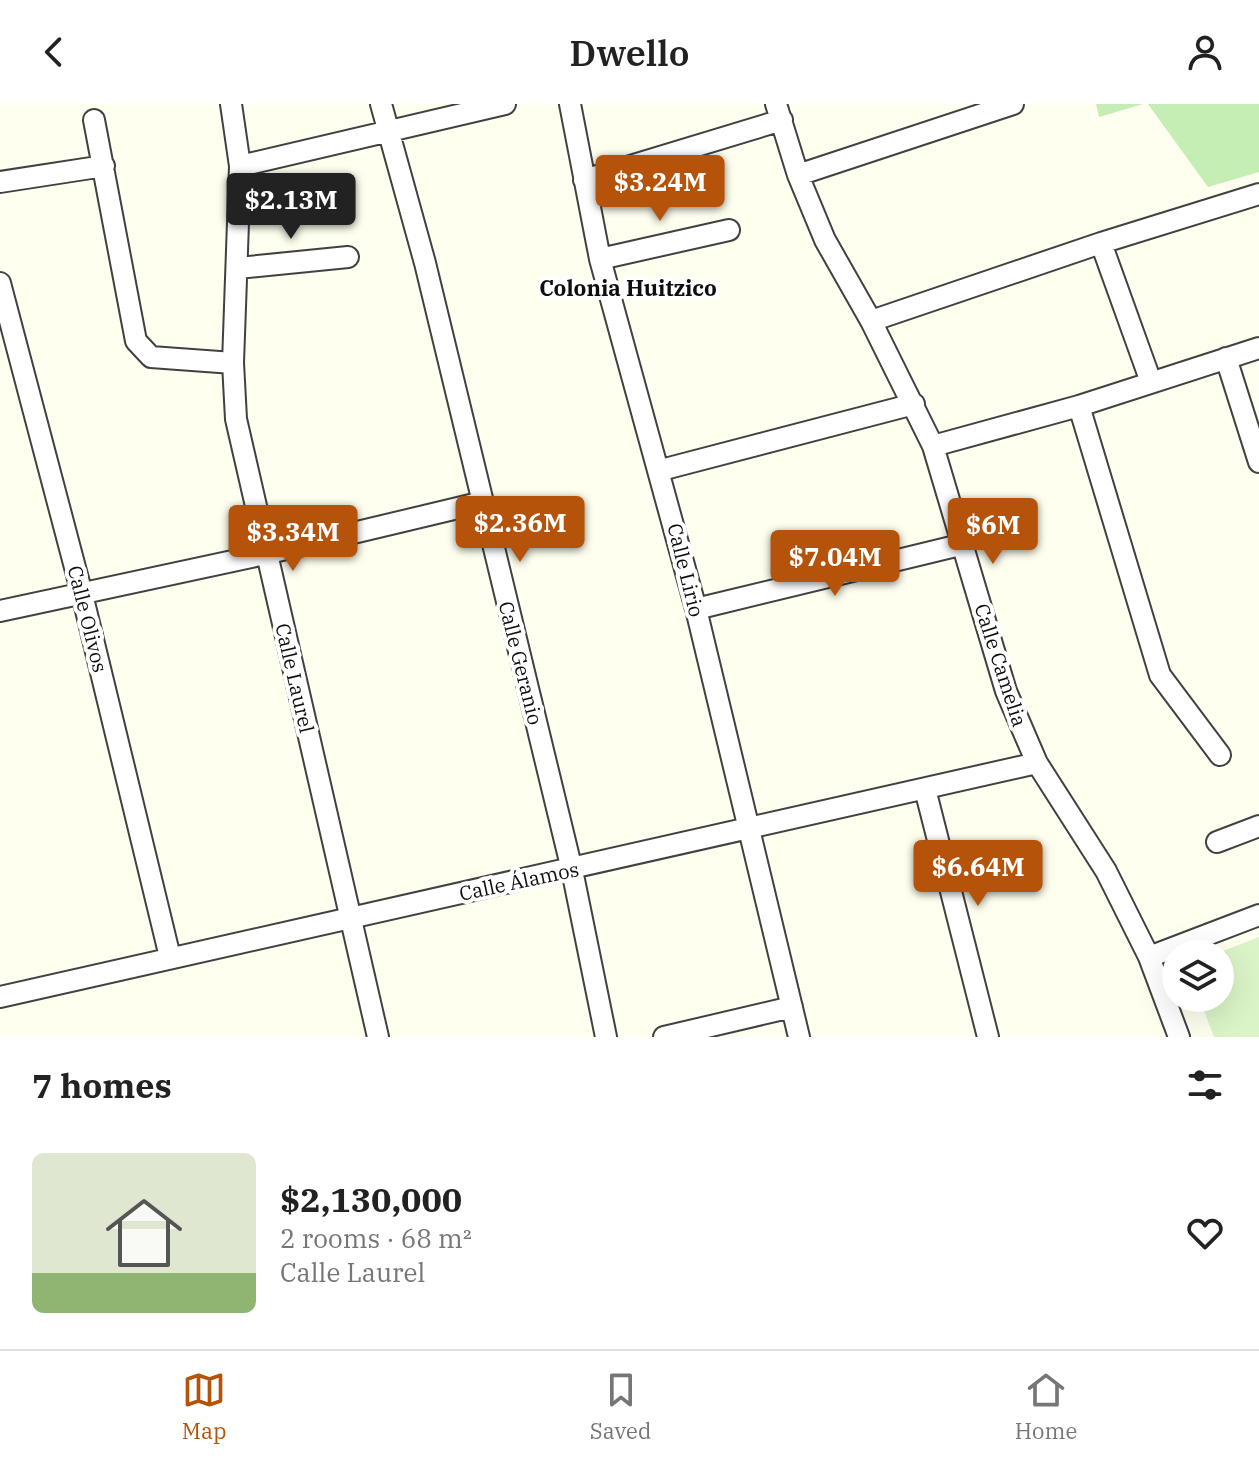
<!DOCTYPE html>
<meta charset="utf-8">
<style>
:root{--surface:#fff;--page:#f2f2f2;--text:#222;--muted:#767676;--line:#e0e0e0;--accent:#b45309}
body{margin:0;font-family:"IBM Plex Serif",serif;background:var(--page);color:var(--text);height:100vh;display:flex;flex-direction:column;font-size:30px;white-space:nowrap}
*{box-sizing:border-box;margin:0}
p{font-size:26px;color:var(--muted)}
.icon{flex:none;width:44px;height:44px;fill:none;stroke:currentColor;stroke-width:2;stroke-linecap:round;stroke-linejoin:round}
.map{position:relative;height:933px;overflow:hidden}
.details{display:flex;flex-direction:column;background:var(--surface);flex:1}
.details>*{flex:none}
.buttons{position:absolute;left:1162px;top:836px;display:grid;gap:16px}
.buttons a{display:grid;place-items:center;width:72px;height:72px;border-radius:50%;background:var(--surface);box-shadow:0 8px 32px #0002;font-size:40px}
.price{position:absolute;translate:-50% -68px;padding:0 18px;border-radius:8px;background:var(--accent);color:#fff;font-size:26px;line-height:52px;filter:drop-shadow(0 2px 4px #0008)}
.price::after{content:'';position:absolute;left:50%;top:48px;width:24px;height:18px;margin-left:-12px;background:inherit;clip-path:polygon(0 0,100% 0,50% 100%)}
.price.active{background:#222;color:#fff}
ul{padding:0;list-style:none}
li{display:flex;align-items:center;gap:24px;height:200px;padding:0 32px}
li span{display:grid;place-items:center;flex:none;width:224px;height:160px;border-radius:12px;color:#555}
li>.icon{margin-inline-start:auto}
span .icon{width:96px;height:96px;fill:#fffc;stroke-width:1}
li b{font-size:34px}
h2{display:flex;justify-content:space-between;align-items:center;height:96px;padding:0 32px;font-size:34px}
header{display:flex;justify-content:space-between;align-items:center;height:104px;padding:0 32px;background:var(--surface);font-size:36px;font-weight:600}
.tabs{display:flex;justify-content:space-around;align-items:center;height:112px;border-top:2px solid var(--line);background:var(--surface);font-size:22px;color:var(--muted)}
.tabs a{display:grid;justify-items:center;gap:4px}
.tabs .active{color:var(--accent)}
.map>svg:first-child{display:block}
.green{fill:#c4eeb4}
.pitch{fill:#daf4c7}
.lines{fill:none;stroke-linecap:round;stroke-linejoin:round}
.minor-casing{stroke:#414141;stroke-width:24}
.minor{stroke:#fff;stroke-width:20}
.labels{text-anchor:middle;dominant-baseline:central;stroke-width:8;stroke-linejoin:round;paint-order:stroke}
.street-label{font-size:20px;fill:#0e0e0e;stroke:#fff}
.neighbourhood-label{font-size:22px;font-weight:bold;fill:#0e0e0e;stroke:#fff}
</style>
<header><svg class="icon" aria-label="back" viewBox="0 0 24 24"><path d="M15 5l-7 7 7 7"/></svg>Dwello<svg class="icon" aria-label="person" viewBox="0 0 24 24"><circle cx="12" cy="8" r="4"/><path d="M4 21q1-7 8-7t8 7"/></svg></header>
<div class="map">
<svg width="1259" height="933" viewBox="0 0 1259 933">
<rect width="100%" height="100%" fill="#feffef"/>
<path class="green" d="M1096,0H1143L1099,13Z
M1148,0H1259V68L1208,83Z"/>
<path class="pitch" d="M1259,833V933H1214L1199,894H1220V850H1215Z"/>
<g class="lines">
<defs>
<path id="minor" d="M231,0L240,62L233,259L236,315L378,933
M381,0L425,159L572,766L606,933
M570,0L600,155L696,505L799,933
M776,0L798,71L825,136L871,217L933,342L1006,587L1037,659L1106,767L1149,853L1179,933
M94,16L136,237L151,253L233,259
M240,62L505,0
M798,71L1013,0
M584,76L782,16
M0,78L104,62
M1101,139L1151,278
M600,155L729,126
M238,164L348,153
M0,179L82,490L170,853
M871,217L1101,139L1259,90
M1226,254L1259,358
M1079,302L1160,571L1220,651
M933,342L1079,302L1259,244
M661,366L914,300
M696,505L964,440
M0,507L265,450L483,398
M925,685L988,933
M1217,738L1259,722
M1149,853L1259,811
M0,893L1037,659
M664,933L792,903"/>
</defs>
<use href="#minor" class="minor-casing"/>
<use href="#minor" class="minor"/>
</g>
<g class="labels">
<g class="street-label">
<text transform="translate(686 466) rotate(76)">Calle Lirio</text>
<text transform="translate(88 515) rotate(76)">Calle Olivos</text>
<text transform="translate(521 559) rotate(76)">Calle Geranio</text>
<text transform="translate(1001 561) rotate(72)">Calle Camelia</text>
<text transform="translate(295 574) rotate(77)">Calle Laurel</text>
<text transform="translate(519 777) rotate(-12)">Calle Álamos</text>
</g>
<g class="neighbourhood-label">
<text x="628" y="183">Colonia Huitzico</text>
</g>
</g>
</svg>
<div class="buttons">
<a><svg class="icon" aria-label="layers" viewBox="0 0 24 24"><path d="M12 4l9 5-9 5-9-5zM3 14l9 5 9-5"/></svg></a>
</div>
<b class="price" style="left:660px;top:119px">$3.24M</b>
<b class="price active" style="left:291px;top:137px">$2.13M</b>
<b class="price" style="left:520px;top:460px">$2.36M</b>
<b class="price" style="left:993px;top:462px">$6M</b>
<b class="price" style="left:293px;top:469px">$3.34M</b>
<b class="price" style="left:835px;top:494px">$7.04M</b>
<b class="price" style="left:978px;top:804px">$6.64M</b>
</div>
<section class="details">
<h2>7 homes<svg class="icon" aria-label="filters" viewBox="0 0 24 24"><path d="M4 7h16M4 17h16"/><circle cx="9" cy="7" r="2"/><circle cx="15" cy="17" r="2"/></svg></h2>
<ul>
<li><span style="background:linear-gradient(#dfe7d0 75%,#8fb573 0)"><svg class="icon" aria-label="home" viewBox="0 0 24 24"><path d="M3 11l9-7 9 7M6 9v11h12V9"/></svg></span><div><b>$2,130,000</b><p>2 rooms · 68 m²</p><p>Calle Laurel</p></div><svg class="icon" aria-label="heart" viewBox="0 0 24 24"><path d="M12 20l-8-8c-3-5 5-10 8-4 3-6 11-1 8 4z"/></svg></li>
</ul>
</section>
<nav class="tabs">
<a class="active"><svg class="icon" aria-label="map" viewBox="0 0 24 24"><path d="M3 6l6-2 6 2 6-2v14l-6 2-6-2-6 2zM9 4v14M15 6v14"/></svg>Map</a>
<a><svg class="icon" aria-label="saved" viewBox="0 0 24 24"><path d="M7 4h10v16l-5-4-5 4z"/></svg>Saved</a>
<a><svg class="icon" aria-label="home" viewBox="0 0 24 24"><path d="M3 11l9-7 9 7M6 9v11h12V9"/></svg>Home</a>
</nav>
